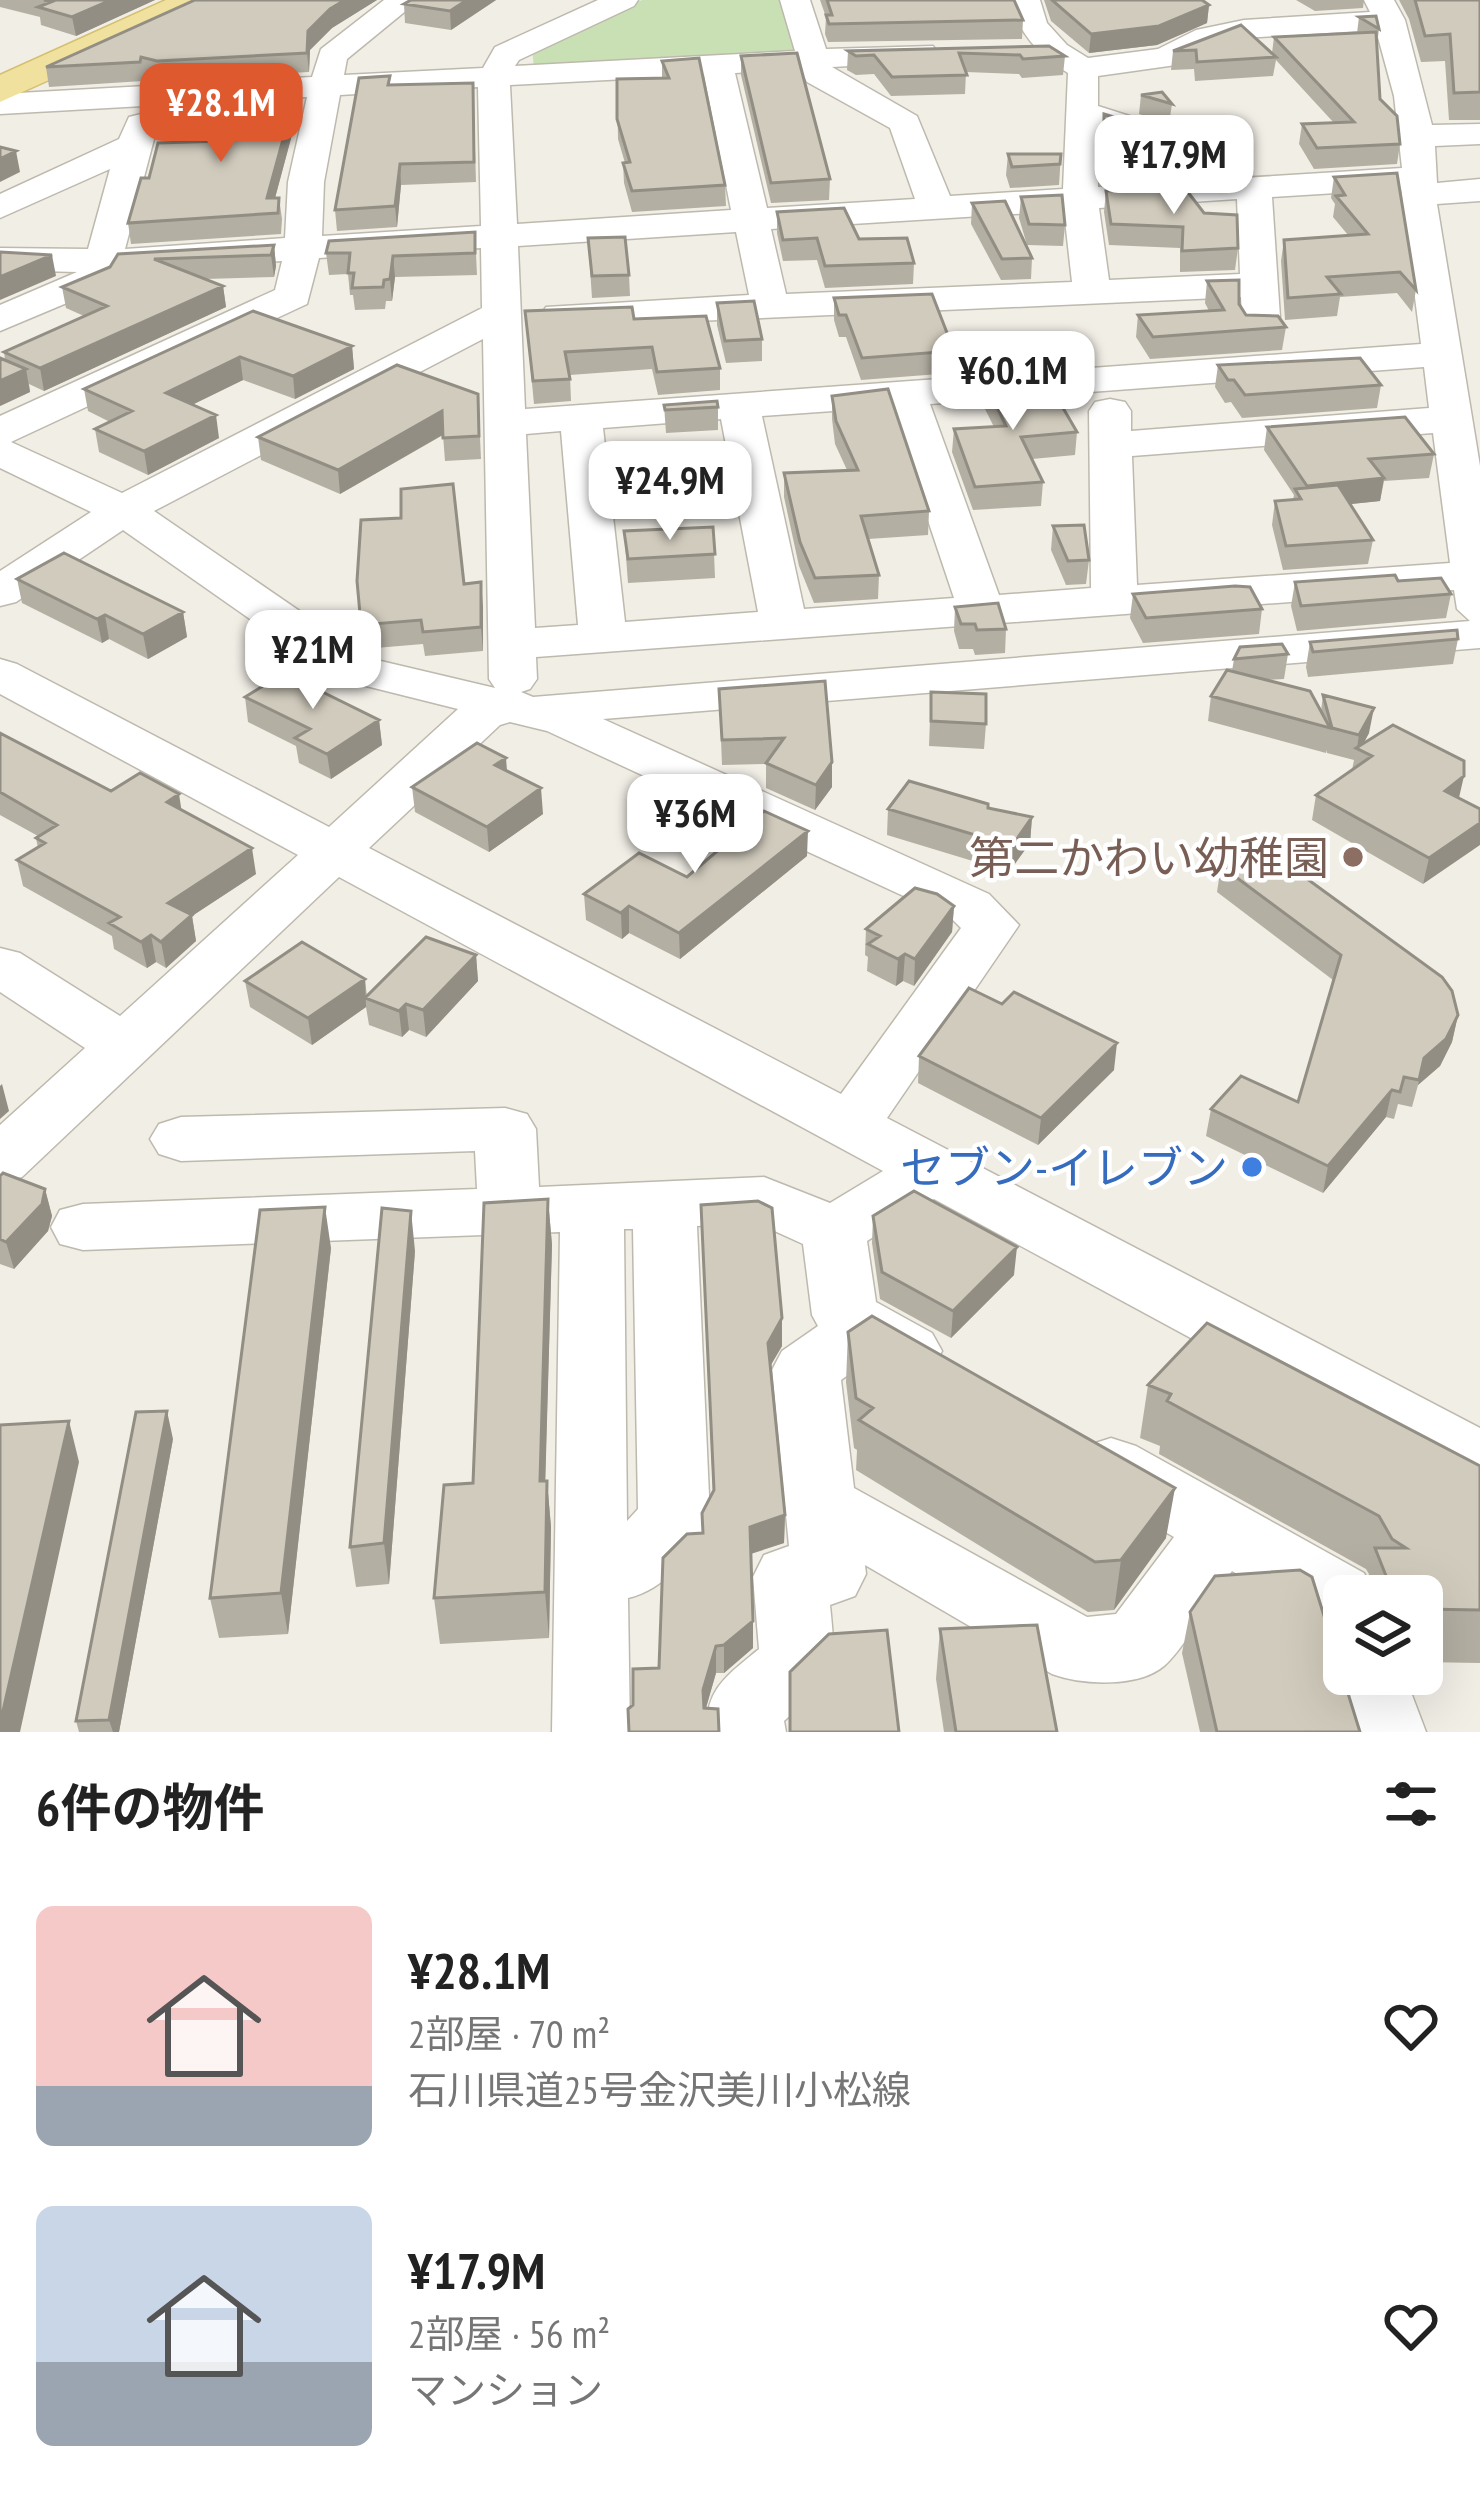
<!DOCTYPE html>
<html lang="ja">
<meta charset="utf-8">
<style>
:root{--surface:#fff;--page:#f2f2f2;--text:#222;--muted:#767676;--accent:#df592f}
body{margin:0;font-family:"PT Sans Narrow","Noto Sans JP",sans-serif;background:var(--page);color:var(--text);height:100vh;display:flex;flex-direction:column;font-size:45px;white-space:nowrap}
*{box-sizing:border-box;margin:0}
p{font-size:39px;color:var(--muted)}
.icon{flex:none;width:66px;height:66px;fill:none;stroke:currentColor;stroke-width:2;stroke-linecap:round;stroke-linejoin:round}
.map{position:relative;height:1732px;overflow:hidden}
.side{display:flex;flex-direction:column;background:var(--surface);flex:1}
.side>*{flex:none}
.controls{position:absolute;left:1323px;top:1575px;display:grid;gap:24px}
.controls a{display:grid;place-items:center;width:120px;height:120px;border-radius:18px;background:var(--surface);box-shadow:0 12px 48px #0002;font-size:60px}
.price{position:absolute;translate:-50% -102px;padding:0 27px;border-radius:24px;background:#fff;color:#222;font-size:39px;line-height:78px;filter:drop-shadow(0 3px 6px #0008)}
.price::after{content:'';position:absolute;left:50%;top:72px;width:36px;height:27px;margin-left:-18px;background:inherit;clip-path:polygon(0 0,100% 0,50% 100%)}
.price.current{background:var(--accent);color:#fff}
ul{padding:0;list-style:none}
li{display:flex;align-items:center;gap:36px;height:300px;padding:0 36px}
li span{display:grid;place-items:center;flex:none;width:336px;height:240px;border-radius:18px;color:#555}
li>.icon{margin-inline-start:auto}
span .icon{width:144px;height:144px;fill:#fffc;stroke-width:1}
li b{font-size:51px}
h2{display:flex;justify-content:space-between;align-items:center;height:144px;padding:0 36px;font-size:51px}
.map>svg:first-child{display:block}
.green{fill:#c8e0b4}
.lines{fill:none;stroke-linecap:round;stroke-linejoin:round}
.minor-casing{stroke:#beb9ad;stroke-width:3}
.major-casing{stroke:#d4bf71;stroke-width:3}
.minor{fill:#fff;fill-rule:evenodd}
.major{fill:#f1e19e;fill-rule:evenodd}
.wall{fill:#b4afa3}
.shaded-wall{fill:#928e84}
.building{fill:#d1cbbd;stroke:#928e84;stroke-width:3}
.education-dot{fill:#8d6e63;stroke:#fff;stroke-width:4.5}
.shop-dot{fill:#3f7fe0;stroke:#fff;stroke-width:4.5}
.labels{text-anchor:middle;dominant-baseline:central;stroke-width:9;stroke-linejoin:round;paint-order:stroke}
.education-label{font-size:45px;fill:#785e54;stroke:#fff;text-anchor:end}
.shop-label{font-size:45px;fill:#366cbe;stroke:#fff;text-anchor:end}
</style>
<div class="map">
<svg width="1480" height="1732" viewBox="0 0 1480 1732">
<rect width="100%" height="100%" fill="#f1eee6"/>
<path class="green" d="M642,0H784L802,53L534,68L532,48Z"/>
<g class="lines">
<defs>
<path id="minor" d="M384,0H419L347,59L344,75L483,68L495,47L598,0H638L634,6L519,60L515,66L795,51L780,0H810L826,49L933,46L938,53L922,62L832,67L917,116L950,196L1063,189L1068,73C1038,54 1019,34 1010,0H1040L1047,23L1067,45L1088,58L1158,49L1196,30L1244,20L1370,12L1364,0H1394L1405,20L1432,125L1480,124V144L1435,146L1437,183L1480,179V201L1437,204L1480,466V648L603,719L989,894L1019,925L887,1118L1480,1428V1489L1455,1481L934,1199L867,1241L876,1302L932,1333L942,1351L932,1369L908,1377L869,1360L841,1380L854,1488L1087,1617L1116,1614L1174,1537L1086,1486L1076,1466L1086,1446L1111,1438L1136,1446L1364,1573L1375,1596H1344V1644L1318,1634L1308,1615L1232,1571C1215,1594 1184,1649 1164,1666C1138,1688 1082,1685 1052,1674L865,1565L866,1574L855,1596L830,1605C837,1675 837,1674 784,1721L786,1732H708C703,1690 729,1674 759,1649L753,1577L764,1555L789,1546L772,1370L782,1351L818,1326L812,1315L803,1244L757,1223L697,1226L710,1518C692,1553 667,1589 628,1598L630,1732H552L560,1232L83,1250L60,1244L51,1227L60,1210L83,1204L477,1189L475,1151L181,1161L159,1154L150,1139L159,1124L181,1117L505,1108L527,1114L536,1129L539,1187L764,1177L830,1203L883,1171L339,877L22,1177L0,1183V1125L85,1048L0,992V948L20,953L120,1016L298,855L0,694V659L17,664L329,827L458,709L334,678L123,530L16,602L0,606V571L91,512L0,468V416L275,290L282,261L119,271L112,284L0,331V305L77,272L0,270V248L88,249L110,169L0,218V194L119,139L129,117L141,114L158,124L125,249L285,238L288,182L307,97L0,114V94L312,77L321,49ZM1376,30L1394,96L1402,168L1098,187V128L1171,150L1183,147L1188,140L1183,133L1098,106V76L1176,65L1217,44L1244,38ZM800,69L807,82L890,128L915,199L767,208L735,73ZM704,75L731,210L517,224L510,85ZM478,87L481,226L322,236L324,182L340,95ZM1401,189L1421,344L525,409L518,246L736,232L749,295L546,307L541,315L546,323L560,327L1241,297L1242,317L1247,325H1275L1280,317L1272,197ZM1237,199L1240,274L1109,280L1099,208ZM1064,211L1072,282L786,294L771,229ZM481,248L482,308L122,493L11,442L307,304L319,258ZM483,339L489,679L495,688L368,658L154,511ZM1424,367L1429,408L1131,431V411L1125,402L1110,399L1095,402L1089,411L1091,588L999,595L930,404ZM890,407L954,598L804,609L762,416ZM721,419L758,612L625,622L603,428ZM561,431L578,625L535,628L526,434ZM1433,433L1450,563L1137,585L1132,456ZM1454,590L1457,609L1470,621L533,697L521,692L530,689L537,679L536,657ZM510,722L547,731L951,918L961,928L841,1094L369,848L500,725ZM624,1229H633L638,1509L627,1521Z
M1344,1649V1674H1404L1426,1732H1348L1328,1674Z"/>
<path id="major" d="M166,0H214L209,8L0,102V75Z"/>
</defs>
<use href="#minor" class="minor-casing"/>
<use href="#major" class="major-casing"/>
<use href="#minor" class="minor"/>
<use href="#major" class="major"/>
</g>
<path class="wall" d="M0,0H155L76,36L41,25L40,17L0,7Z
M195,0H377L332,28L310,50L309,72L160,80L144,76L143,81L49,87L46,67Z
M411,0H496L451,30L405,23L404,4Z
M820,0H1014L1023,20L1022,39L828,42L825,34L826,17Z
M1044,0H1202L1209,5L1207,23L1157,45L1089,53L1051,21Z
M1296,0H1364L1363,8L1315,11Z
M1399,0H1480V120H1449L1445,61L1421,62L1409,19Z
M1359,17L1379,29L1377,45L1380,99L1400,144L1397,164L1314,169L1299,144L1302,124L1334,123L1276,60L1273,76L1195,81L1194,69L1171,70L1173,51L1241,25L1272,53L1274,37L1357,33Z
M1049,46L1065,56L1063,75L1022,78L1019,74L966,72L965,94L891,96L874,74L856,75L847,70L848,51Z
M741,56L830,179L829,200L771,203L741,75Z
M662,61L725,185L726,206L632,212L624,183L623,163H625L618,139L617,79L662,78Z
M299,81L301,101L275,198H279L282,219L281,234L131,244L128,223L149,178L223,141L237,124Z
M473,83L476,182L401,185L397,227L337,231L335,210L390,85Z
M1141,95L1172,104L1169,124L1139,114Z
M1104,114L1212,155L1209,175L1102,182Z
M1008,154H1061L1059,185L1010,188L1006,175Z
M1334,177L1416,290L1412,312L1397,293L1340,297L1337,316L1285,320L1281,261L1284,240L1348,235L1333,217L1335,204L1331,198Z
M1106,191L1204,213L1238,248L1235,270L1180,272V248L1109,245L1104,212Z
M1021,197L1065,225L1063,246L1027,245L1019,218Z
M972,203L1032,258L1031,279L1001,280L971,224Z
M777,212L859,239L914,263L913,284L825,288L817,260L783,261L777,233Z
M475,232L477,275L395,277L392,301H386L385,309L355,310L353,295H350L348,274L329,275L326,253Z
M588,238L629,275L630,296L592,298Z
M274,245L276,266L274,277L205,279L223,286L226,307L44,391L29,384L30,392L0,406V358L5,360L4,352L84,316L66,308L62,287L110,267L118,254Z
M1207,281L1239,304L1246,315L1286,327L1282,350L1150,359L1136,337L1138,315L1209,311L1205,303Z
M834,298L954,351L952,373L861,380L846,337H839L834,320Z
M717,303L762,339V361L726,363L717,325Z
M253,311L352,346L354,369L295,399L243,380L192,405L219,438L148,475L99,452L95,429L110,422L88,411L84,389Z
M525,311L634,319L720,368V390L658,395L652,369L570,375L571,401L534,404Z
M1218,365L1381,385L1377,408L1242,418L1231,402L1225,403L1215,387Z
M985,382L1077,432L1075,455L1032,459L1043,482L1041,506L973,510L952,452L954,429L994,427L983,405Z
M478,394L481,459L445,461L443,435L340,494L261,460L258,437Z
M832,396L929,511L928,535L868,539L879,575L878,599L814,603L799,566L784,497V473L847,470L835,444L832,419Z
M664,405L718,407V430L666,433Z
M1267,427L1434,454L1429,478L1384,481L1380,501L1350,504L1373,540L1368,564L1283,570L1272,525L1275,501L1293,500L1294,495L1264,450Z
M1053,526L1089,560L1086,584L1066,585L1051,550Z
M713,527L715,578L628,583L624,531Z
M17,579L183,612L187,637L148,659L109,639L102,643L22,603Z
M357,581L464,584L483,607V651L425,656L423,644L364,649Z
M1398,581L1451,594L1446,618L1297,631L1291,606L1295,582Z
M1133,594L1262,609L1259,634L1143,643L1130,618Z
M955,607L1006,629L1005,653L975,655L973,649H959L954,631Z
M1458,639L1453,664L1308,677L1306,667L1310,642Z
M1288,654L1284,679L1267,680L1321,711L1323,695L1369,733L1363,744L1464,761L1423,884L1312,820L1316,795L1352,770L1354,760L1327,753L1326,750V753L1208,721L1211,696L1232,671L1234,659Z
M825,681L832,787L815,810L766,788V764L722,765L719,689Z
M931,692L986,724L984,749L929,746Z
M245,697L379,720L382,745L331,779L299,763L296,746L248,722Z
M0,733L111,791L182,810L256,874L192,916L196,941L166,968L156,962L147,968L114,949L112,936L23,886L17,860L38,848L36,838L38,836L0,815Z
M507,771L543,814L489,852L415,812L412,787Z
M988,808L1032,817L1030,843L1009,872L887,835L888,809Z
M807,856L680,959L629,933L622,939L586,920L584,894Z
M1221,866L1458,1015L1452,1042L1440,1066L1418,1085L1412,1107L1398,1104L1394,1119L1386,1117L1323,1193L1206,1136L1211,1109L1298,1102L1333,980L1217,892Z
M954,906L952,932L914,986L903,981L896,986L867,971L868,957L865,955L866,929Z
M476,955L478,981L426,1037L409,1030L402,1037L369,1025L366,1007L312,1045L250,1007L245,981L365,979L367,997Z
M919,1056L1114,1070L1038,1145L918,1083Z
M0,1176L45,1189L52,1216L48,1231L14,1269L0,1264Z
M548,1199L552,1245L545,1481H547L551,1527L549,1638L440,1644L434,1598L473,1483Z
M873,1216L1014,1275L951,1338L880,1299L872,1243Z
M702,1232L782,1318V1346L770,1366L785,1515L784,1543L751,1554L753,1648L724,1673H716L706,1708L633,1705L659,1668L702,1533L713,1492Z
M331,1248L288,1634L219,1638L210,1598Z
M415,1251L389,1584L356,1587L350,1547Z
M848,1332L1166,1538L1114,1610L1088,1612L856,1470L857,1450L854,1448L846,1382Z
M1148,1385L1480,1466V1663L1422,1662V1596H1363L1369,1574L1366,1569L1159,1454L1160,1446L1140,1438Z
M173,1439L119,1732H79L76,1721Z
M1190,1612L1360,1732H1200L1182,1653Z
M940,1629L1057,1732H944L936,1679Z"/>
<path class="shaded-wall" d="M111,0H155L76,36L72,17Z
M345,0H377L332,28L310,50L309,72L307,53L308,31L330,9Z
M467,0H496L451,30L450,11Z
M1209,5L1207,23L1157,45L1089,53L1091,34Z
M299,81L301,101L271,213L267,198Z
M16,151L20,172L0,182V159Z
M400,164L401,185L397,227L395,206Z
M274,245L276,266L274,277L271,255Z
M52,255L56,276L0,300V277Z
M393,256L395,277L392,301L390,279Z
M223,286L226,307L44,391L40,368Z
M352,346L354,369L295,399L293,376Z
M240,357L243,380L169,416L166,393Z
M26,369L30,392L0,406V381Z
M442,411L444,434L340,494L338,470Z
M216,415L219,438L148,475L144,451Z
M1384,478L1380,501L1304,509L1307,486Z
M481,582L483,607V651L481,627Z
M183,612L187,637L148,659L143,634Z
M105,615L109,639L102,643L97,619Z
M1374,708L1369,733L1360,750L1357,748L1359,735Z
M379,720L382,745L331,779L327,754Z
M506,758L508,783L495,765Z
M832,762V787L815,810L816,785Z
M1464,776L1458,802L1445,791Z
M541,788L543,814L489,852L487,827Z
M179,794L183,820L167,802Z
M1032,817L1030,843L1009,872L1012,846Z
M1480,823V845L1423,884L1429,858Z
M808,831L807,856L680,959L679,933Z
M252,848L256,874L192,916L196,941L166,968L161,942L168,903Z
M629,906V933L622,939L621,913Z
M954,906L952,932L914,986L915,959Z
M151,935L156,962L147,968L141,942Z
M905,954L903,981L896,986L898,959Z
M476,955L478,981L426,1037L423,1010Z
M365,979L366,1007L312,1045L308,1018Z
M406,1004L409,1030L402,1037L399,1011Z
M1458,1015L1452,1042L1440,1066L1418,1085L1424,1058Z
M1117,1043L1114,1070L1038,1145L1041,1118Z
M2,1084L9,1111L0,1119V1086Z
M1392,1090L1386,1117L1323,1193L1328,1166Z
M45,1189L52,1216L48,1231L14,1269L6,1242Z
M548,1199L552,1245L544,1527L540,1481Z
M325,1207L331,1248L288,1634L281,1593Z
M411,1211L415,1251L389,1584L384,1543Z
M1017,1247L1014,1275L951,1338L953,1311Z
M782,1318V1346L768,1370V1343Z
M167,1411L173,1439L119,1732H113L109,1720Z
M69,1421L79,1462L20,1732H0V1724Z
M547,1481L551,1527L549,1638L545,1592Z
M1175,1488L1166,1538L1114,1610L1121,1560Z
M785,1515L784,1543L750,1554V1527Z
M753,1621V1648L724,1673V1645Z
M716,1646V1673L703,1718V1690Z"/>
<path class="building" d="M44,0H111L72,17L38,7L51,2Z
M195,0H345L330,9L308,31L307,53L157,61L141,57L140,62L46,67Z
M411,0H467L450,11L404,4Z
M827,0H1014L1023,20L829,24L826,15H832Z
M1052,0H1202L1209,5L1159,26L1091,34Z
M1415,0H1480V92L1454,93L1450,34L1425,36Z
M1376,16L1379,29L1359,17Z
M1241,25L1276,57L1197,62L1196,50L1173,51Z
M1376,32L1380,99L1397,116L1400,144L1317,148L1302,124L1354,122L1274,37Z
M1049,46L1065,56L1023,59L1020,55L959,53L967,75L892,77L874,55L856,56L848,51Z
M797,53L830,179L771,183L741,56Z
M699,58L725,185L632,191L623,163L630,162L617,119V79L669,78L662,61Z
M390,76L388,85L473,83L474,162L400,164L395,206L335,210L359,78Z
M299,81L267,198H279L278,213L128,223L141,178H149L158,143L223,141L226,126L237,124L247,84Z
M1162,92L1172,104L1141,95Z
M1104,114L1204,145L1212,155L1104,162V150H1110L1104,142Z
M0,147L16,151L0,159Z
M1008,154H1061L1060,164L1012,167Z
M1397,173L1416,290L1400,272L1327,277L1341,294L1288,298L1284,240L1368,234L1336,196L1345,195L1334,177Z
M1184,187L1204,213L1237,215L1238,248L1182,251L1183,227L1111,224L1106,191Z
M1062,195L1065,225L1029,224L1021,197Z
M1005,201L1032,258L1002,259L972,203Z
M844,208L859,239L907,238L914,263L825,266L817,238L783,240L777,212Z
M475,232V253L393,256L390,279L384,280L383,287L352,288L354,273H348L350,253H326L329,241Z
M625,237L629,275L592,276L588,238Z
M274,245L271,255L154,259L223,286L40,368L4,352L107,306L62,287L110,267L118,254Z
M0,252L52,255L0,277Z
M1239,280V304L1246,315L1278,316L1286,327L1153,337L1138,315L1224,310L1207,281Z
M932,294L954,351L862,358L846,315H839L834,298Z
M754,301L762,339L725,341L717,303Z
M632,307L634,319L706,316L720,368L657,372L652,347L565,352L570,379L533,381L525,311Z
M253,311L352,346L293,376L240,357L166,393L216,415L144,451L95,429L132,411L84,389Z
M0,358L26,369L0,381Z
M1360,358L1381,385L1245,395L1234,380H1228L1218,365Z
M397,365L478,394L479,436L443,438L442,411L338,470L258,437Z
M1045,377L1077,432L1021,437L1043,482L975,487L954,429L1006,426L985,382Z
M888,389L929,511L861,516L879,575L815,578L800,542L784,473L858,470L836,421L832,396Z
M717,401L718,407L665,410L664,405Z
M1405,417L1434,454L1369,459L1384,478L1307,486L1267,427Z
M453,484L464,584L481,582V627L423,632L421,620L361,625L357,581L361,520L401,518V489Z
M1338,485L1373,540L1286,546L1275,501L1301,499L1295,489Z
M1084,525L1089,560L1068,561L1053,526Z
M713,527L715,554L628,559L624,531Z
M64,553L183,612L143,634L105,615L97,619L17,579Z
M1395,575L1398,581L1441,578L1451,594L1301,606L1295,582Z
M1235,586L1250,587L1262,609L1146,618L1133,594Z
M998,603L1006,629L977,630L975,624H961L955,607Z
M1457,630L1458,639L1313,652L1310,642Z
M1282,644L1288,654L1234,659L1240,647Z
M1227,670L1310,691L1330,728L1211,696Z
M284,673L379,720L327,754L295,738L310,729L245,697Z
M825,681L832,762L816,785L766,763L784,738L722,740L719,689Z
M931,692L986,694V724L931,721Z
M1323,695L1374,708L1359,735L1332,728Z
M1393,725L1464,761V776L1445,791L1480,809V823L1429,858L1316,795L1372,756L1356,748Z
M0,733L111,791L140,773L179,794L167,802L252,848L168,903L192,915L161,942L151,935L141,942L109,923L120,917L17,860L45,843L36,838L57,825L0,792Z
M477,743L506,758L495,765L541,788L487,827L412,787Z
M909,781L988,804V808L1032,817L1012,846L888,809Z
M764,811L808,831L679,933L629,906L621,913L584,894L639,853L687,877Z
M1262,846L1442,977L1452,991L1458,1015L1446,1039L1424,1058L1419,1080L1404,1077L1400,1092L1392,1090L1328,1166L1211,1109L1241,1076L1298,1102L1341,955L1221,866Z
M915,888L937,894L954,906L915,959L905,954L898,959L868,944L880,936L866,929Z
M426,937L476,955L423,1010L406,1004L399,1011L365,998Z
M302,942L365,979L308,1018L245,981Z
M969,988L1002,1004L1014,992L1117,1043L1041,1118L919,1056Z
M3,1173L45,1189L42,1204L6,1242L0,1239V1176Z
M914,1191L1017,1247L953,1311L882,1272L873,1216Z
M548,1199L540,1481H547L545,1592L434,1598L444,1485L473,1483L484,1203Z
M758,1201L772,1208L782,1318L768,1343L785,1515L750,1527L753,1621L724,1645L716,1646L703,1690L704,1708L718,1709L719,1732H629L628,1709L633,1705V1669L659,1668L663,1558L687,1534L703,1533L702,1513L714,1490L701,1205Z
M325,1207L281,1593L210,1598L260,1210Z
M382,1208L411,1211L384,1543L350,1547Z
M872,1316L1175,1488L1121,1560L1095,1562L859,1420L873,1408L856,1398L848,1332Z
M1207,1323L1480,1466V1610L1422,1609V1596H1394L1375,1548H1406L1392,1539L1379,1516L1167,1401L1171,1394L1148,1385Z
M167,1411L109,1720L76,1721L136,1412Z
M69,1421L0,1724V1425Z
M1300,1570L1312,1577L1360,1732H1217L1190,1612L1215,1576Z
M1037,1625L1057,1732H956L940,1629Z
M887,1630L899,1732H790V1672L829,1634Z"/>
<circle class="education-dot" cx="1353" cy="857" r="12"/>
<circle class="shop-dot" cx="1252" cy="1167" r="12"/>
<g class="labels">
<g class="education-label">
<text x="1329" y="857">第二かわい幼稚園</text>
</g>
<g class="shop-label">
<text x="1228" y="1167">セブン-イレブン</text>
</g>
</g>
</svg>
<div class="controls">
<a><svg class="icon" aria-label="layers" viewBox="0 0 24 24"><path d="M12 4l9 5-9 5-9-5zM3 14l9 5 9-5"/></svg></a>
</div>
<b class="price current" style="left:221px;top:165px">¥28.1M</b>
<b class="price" style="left:1174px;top:217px">¥17.9M</b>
<b class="price" style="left:1013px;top:433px">¥60.1M</b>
<b class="price" style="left:670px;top:543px">¥24.9M</b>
<b class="price" style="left:313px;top:712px">¥21M</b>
<b class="price" style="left:695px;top:876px">¥36M</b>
</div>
<section class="side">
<h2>6件の物件<svg class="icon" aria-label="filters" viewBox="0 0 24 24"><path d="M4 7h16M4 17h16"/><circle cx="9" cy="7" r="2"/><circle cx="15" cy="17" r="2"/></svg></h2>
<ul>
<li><span style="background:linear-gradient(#f6c9c9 75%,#9aa5b1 0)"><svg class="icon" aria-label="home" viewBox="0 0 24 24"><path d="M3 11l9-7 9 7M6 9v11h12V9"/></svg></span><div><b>¥28.1M</b><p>2部屋 · 70 m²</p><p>石川県道25号金沢美川小松線</p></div><svg class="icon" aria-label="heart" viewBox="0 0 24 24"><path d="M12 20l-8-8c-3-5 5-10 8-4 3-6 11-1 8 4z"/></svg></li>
<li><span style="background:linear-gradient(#c9d6e8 65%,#9aa5b1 0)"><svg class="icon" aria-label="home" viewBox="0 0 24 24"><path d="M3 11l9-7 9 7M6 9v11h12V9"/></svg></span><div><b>¥17.9M</b><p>2部屋 · 56 m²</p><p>マンション</p></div><svg class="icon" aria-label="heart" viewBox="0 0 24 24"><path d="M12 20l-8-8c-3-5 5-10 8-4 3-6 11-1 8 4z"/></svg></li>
</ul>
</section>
